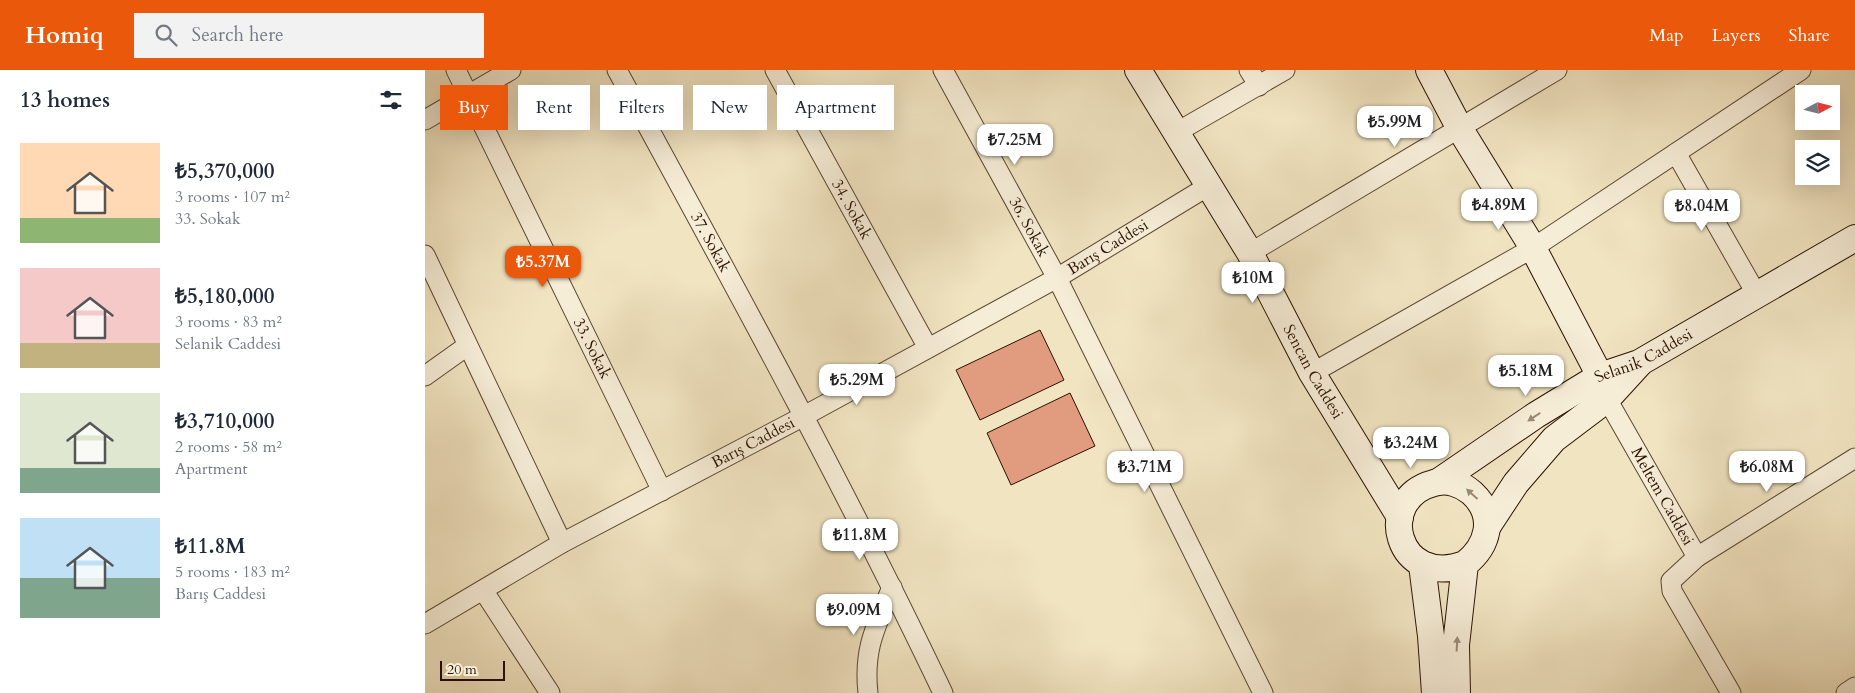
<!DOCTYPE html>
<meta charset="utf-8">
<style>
:root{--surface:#fff;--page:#f2f2f3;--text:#1f2937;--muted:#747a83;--accent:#ea580c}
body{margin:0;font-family:Cardo,serif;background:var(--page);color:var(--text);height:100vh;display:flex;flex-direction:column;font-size:19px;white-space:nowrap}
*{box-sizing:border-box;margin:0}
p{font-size:16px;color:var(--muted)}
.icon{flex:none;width:28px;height:28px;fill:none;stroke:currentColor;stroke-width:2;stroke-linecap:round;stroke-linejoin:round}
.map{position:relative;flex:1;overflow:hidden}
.drawer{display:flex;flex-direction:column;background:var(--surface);width:425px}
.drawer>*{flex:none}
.banner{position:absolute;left:15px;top:15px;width:475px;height:45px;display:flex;gap:10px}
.needle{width:32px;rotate:83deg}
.tools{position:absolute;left:1370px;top:15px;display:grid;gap:10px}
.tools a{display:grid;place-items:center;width:45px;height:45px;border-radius:0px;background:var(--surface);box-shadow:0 5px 20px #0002;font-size:25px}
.scale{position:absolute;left:15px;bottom:12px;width:65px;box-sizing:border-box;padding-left:5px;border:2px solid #2b1100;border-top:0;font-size:14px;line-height:18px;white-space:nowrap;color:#2b1100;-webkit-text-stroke:4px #f6edd7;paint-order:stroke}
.price{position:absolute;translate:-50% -42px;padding:0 11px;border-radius:10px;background:#fff;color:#222;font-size:16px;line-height:32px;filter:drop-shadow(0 1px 2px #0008)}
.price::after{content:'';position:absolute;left:50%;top:30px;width:15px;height:11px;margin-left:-8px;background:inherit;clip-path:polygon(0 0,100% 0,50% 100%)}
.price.current{background:var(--accent);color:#fff}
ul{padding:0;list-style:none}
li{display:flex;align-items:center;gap:15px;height:125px;padding:0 20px}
li span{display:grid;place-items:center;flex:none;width:140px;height:100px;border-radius:0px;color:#555}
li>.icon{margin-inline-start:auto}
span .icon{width:60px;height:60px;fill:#fffc;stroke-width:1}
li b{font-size:21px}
h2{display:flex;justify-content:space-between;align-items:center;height:60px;padding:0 20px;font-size:21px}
.chip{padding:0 18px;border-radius:0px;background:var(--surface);box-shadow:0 5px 20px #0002;font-size:18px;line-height:45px}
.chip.current{background:var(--accent);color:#fff}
header{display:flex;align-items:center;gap:30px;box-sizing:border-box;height:70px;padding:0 25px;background:var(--accent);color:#fff}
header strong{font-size:24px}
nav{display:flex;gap:28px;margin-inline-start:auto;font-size:18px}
.search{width:350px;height:45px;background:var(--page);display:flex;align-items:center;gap:12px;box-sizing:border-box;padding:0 18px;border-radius:0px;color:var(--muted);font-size:19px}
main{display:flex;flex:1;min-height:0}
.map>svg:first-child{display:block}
.building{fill:#e19b7e;stroke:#2b1100}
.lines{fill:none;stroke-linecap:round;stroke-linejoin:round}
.street-casing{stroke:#5c4630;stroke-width:21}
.secondary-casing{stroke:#2b1100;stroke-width:28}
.street{stroke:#f6edd7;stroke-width:19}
.secondary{stroke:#f6edd7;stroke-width:26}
.oneway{fill:#9b8a76}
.labels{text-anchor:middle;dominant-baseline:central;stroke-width:4.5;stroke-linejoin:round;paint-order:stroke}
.street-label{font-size:16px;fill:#2b1100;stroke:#f6edd7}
</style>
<header>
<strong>Homiq</strong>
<div class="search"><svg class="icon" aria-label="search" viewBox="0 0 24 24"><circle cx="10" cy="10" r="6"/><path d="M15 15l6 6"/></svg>Search here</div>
<nav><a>Map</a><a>Layers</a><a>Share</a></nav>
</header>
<main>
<section class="drawer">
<h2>13 homes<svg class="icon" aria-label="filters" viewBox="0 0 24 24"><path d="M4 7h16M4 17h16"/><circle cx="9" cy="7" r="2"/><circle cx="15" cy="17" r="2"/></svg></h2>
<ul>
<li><span style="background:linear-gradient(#ffd9b3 75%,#8fb573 0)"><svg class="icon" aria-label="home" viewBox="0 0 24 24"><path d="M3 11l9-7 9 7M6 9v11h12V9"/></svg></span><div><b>₺5,370,000</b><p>3 rooms · 107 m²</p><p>33. Sokak</p></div></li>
<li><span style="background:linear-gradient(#f6c9c9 75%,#c2b280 0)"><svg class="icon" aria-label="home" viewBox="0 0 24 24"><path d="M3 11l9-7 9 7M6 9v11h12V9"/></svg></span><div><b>₺5,180,000</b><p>3 rooms · 83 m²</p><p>Selanik Caddesi</p></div></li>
<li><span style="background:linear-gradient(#dfe7d0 75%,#7fa58c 0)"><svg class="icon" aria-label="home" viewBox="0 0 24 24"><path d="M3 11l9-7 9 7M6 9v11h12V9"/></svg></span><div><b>₺3,710,000</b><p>2 rooms · 58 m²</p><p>Apartment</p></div></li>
<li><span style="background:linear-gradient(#bfe0f5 60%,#7fa58c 0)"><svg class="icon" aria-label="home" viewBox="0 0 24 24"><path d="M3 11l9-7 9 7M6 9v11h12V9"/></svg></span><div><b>₺11.8M</b><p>5 rooms · 183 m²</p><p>Barış Caddesi</p></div></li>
</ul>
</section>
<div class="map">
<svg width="1430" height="623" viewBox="0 0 1430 623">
<rect width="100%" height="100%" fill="#f1e4c1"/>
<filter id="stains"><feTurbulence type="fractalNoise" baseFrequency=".004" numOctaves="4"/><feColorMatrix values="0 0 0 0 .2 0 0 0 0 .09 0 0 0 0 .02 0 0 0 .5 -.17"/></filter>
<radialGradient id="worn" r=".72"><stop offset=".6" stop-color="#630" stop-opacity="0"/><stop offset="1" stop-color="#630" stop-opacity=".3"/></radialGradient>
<path class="building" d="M615,260L639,310L555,350L531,300Z
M645,323L670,376L586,415L562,363Z"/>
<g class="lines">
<defs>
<g id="street">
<path id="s1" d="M31,0L237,421"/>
<path id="s2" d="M192,0C304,206 417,411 518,623"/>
<path id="s3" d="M350,0L503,278"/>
<path id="s4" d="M518,0L632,208L838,623"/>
<path d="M824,0L834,16"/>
<path d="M0,50L86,0"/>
<path d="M752,62L860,0"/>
<path d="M1251,83L1332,225"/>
<path d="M825,183L1132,0"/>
<path d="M0,185L137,473"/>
<path d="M887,303L1108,178L1376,0"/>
<path d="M0,306L42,276"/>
<path id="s5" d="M1182,329L1272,487L1246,511L1247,521L1306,623"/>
<path d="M1272,487L1430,388"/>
<path d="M58,520L125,623"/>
<path id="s6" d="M0,554L137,473L379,346L632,208L785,115"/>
<path d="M443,623C438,579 451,556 467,517"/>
<path d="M1421,623L1430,617"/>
</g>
<g id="secondary">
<path id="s7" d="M713,0L825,183L887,303L975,447"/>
<path d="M1004,0L1035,59L1108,178L1175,306"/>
<path id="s8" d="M1013,412L1111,345L1175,306L1214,293L1430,168"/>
<path d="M1062,457L1091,413L1129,369L1182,329L1214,294"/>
<path d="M997,495L1006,566L1010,623"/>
<path d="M1032,623L1031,575L1040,494C1063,476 1072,446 1047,423C1037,414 1022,409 1009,413C948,429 972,519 1040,494"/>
</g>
</defs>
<use href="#street" class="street-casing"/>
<use href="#secondary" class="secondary-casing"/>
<use href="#street" class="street"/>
<use href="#secondary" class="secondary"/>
</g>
<defs><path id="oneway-solid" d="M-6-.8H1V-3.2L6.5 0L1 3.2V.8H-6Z" transform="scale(1.25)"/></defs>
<g class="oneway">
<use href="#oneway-solid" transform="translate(1109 347) rotate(147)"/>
<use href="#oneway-solid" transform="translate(1047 424) rotate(-138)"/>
<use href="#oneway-solid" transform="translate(1032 574) rotate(-87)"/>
</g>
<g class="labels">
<g class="street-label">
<text stroke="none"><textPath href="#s3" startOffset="159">34. Sokak</textPath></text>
<text stroke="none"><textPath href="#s4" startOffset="179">36. Sokak</textPath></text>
<text stroke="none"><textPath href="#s2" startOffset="196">37. Sokak</textPath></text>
<text stroke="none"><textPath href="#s6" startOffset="780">Barış Caddesi</textPath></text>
<text stroke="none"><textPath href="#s1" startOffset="310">33. Sokak</textPath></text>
<text stroke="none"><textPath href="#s8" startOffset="242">Selanik Caddesi</textPath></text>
<text stroke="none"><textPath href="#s7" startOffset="349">Sencan Caddesi</textPath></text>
<text stroke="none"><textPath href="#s6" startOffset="375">Barış Caddesi</textPath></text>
<text stroke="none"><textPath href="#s5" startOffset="112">Meltem Caddesi</textPath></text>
</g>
</g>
<rect width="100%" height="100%" filter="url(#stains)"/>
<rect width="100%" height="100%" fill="url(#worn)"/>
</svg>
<div class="tools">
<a><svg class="needle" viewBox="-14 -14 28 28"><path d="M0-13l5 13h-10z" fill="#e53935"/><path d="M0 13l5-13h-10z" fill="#747a83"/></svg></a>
<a><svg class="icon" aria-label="layers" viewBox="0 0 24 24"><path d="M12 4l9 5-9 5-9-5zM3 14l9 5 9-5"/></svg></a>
</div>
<div class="scale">20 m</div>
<b class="price" style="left:970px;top:78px">₺5.99M</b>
<b class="price" style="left:590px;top:96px">₺7.25M</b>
<b class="price" style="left:1074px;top:161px">₺4.89M</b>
<b class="price" style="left:1277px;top:162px">₺8.04M</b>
<b class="price current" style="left:118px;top:218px">₺5.37M</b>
<b class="price" style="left:828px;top:234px">₺10M</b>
<b class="price" style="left:1101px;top:327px">₺5.18M</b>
<b class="price" style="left:432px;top:336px">₺5.29M</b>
<b class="price" style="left:986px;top:399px">₺3.24M</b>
<b class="price" style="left:720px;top:423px">₺3.71M</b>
<b class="price" style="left:1342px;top:423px">₺6.08M</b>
<b class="price" style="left:435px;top:491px">₺11.8M</b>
<b class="price" style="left:429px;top:566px">₺9.09M</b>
<div class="banner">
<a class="chip current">Buy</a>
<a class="chip">Rent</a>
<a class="chip">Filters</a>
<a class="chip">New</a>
<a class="chip">Apartment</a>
</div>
</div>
</main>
